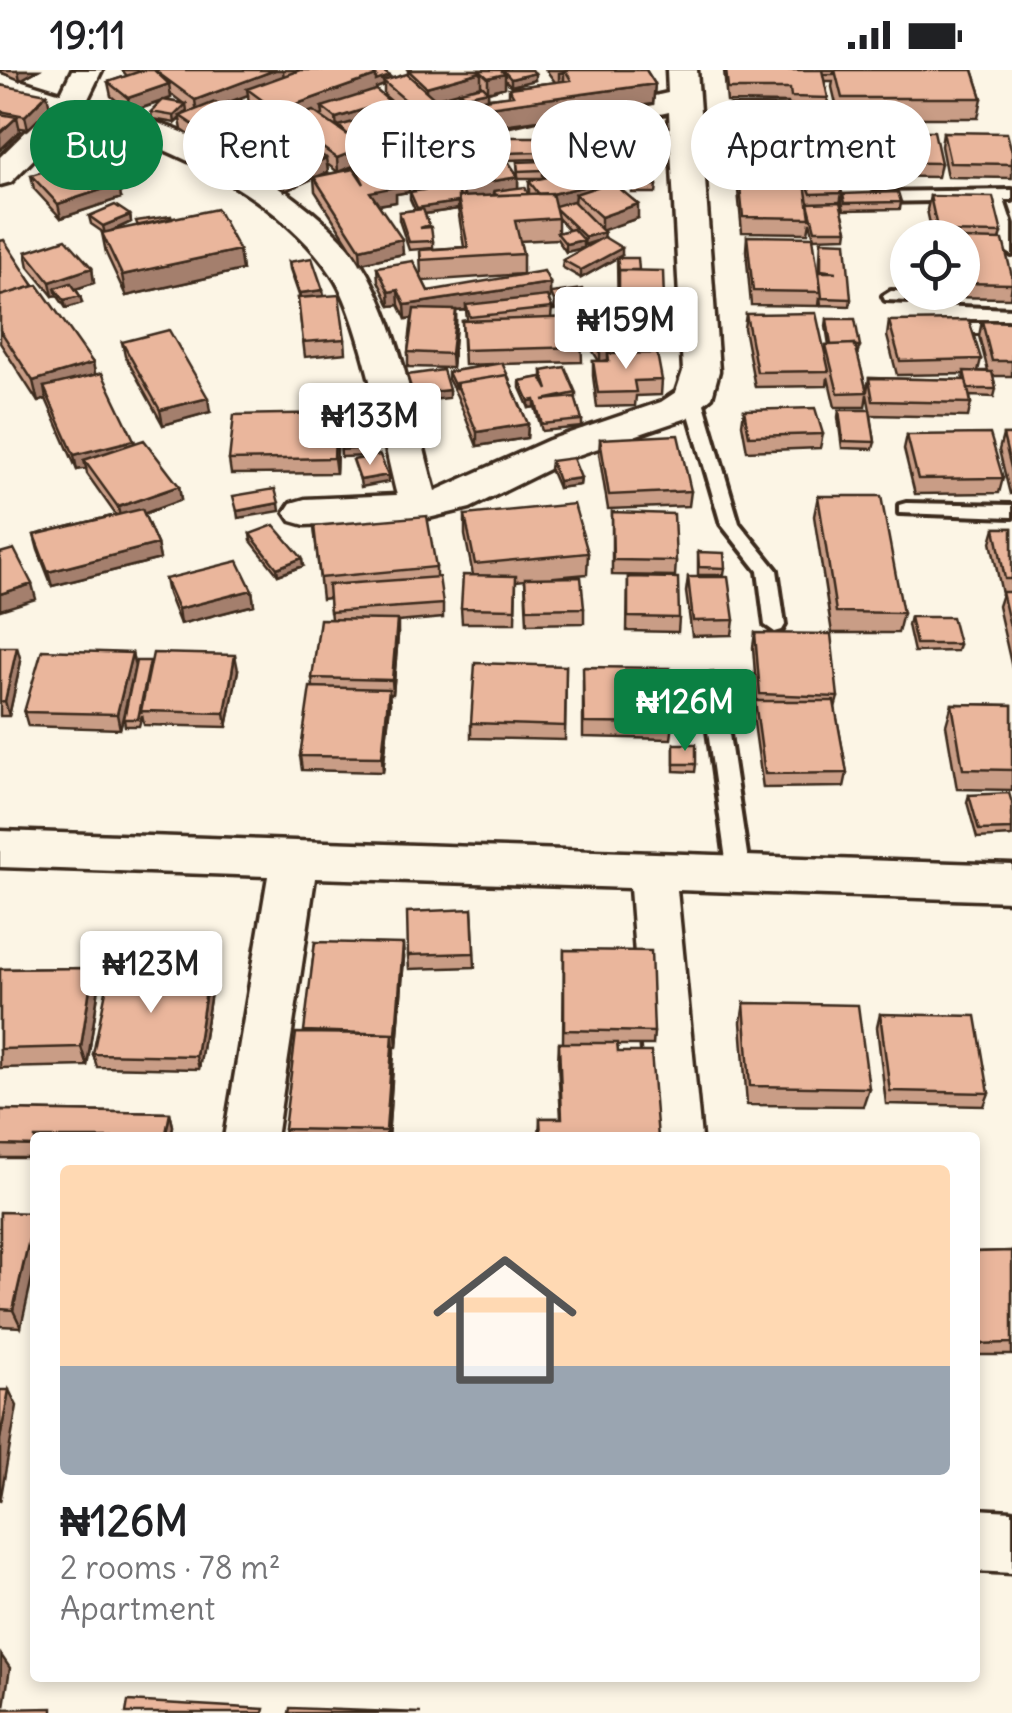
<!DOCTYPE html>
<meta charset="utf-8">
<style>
:root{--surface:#fff;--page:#f2f2f2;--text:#202124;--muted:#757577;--accent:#0b8043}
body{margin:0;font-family:Delius,sans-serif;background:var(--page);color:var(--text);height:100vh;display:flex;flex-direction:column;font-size:38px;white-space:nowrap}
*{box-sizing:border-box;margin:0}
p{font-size:32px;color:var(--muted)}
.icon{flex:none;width:55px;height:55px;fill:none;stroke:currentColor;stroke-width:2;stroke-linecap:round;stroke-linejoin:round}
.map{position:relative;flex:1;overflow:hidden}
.details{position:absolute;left:30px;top:1062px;width:950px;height:550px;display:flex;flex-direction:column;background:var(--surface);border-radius:10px;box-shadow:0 5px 15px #0003}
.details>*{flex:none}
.guide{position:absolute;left:30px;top:30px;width:952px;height:90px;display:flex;gap:20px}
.buttons{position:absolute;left:890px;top:150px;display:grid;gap:20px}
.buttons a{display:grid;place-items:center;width:90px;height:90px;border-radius:50%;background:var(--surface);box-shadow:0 5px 15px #0003;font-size:50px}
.price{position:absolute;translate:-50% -85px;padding:0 22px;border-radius:10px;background:#fff;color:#222;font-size:32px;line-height:65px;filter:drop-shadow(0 2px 5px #0008)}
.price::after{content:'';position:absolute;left:50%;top:60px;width:30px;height:22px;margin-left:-15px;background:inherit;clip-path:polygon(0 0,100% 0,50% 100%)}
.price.current{background:var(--accent);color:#fff}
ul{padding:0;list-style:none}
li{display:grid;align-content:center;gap:20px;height:530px;padding:0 30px}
li span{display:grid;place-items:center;height:310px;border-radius:10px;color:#555}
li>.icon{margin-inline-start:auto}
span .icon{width:180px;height:180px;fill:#fffc;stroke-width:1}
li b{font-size:42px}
.tag{padding:0 35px;border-radius:45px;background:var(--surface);box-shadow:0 5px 15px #0003;font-size:35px;line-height:90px}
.tag.current{background:var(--accent);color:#fff}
.status{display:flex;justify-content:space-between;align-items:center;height:70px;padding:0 50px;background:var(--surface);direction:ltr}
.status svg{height:28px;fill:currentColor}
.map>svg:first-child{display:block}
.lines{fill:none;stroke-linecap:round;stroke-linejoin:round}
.service-casing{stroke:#3b2a1e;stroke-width:8}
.minor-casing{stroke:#3b2a1e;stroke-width:7}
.service{fill:#fcf5e5;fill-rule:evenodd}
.minor{fill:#fcf5e5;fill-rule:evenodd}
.wall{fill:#c99d86;stroke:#3b2a1e;stroke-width:2.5;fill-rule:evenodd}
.shaded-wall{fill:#a47f6d;stroke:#3b2a1e;stroke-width:2.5}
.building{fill:#eab69c;stroke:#3b2a1e;stroke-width:2.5}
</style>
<div class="status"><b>19:11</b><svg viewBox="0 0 49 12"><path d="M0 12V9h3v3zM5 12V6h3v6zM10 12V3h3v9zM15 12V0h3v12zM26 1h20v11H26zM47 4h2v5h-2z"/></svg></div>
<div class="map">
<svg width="1012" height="1643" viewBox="0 0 1012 1643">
<rect width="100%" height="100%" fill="#fcf5e5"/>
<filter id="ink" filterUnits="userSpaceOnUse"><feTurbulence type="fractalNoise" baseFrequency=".01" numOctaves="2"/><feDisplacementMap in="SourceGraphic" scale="20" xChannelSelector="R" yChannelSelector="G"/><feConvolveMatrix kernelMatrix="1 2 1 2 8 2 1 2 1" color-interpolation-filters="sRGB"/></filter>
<g filter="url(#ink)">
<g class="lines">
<defs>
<path id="service" d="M1012,120V130H1004L1012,154V185L1004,180L989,130L878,132L870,127L878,122Z
M891,221L1012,225V235L885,230L883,226Z
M1012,253V263H941L933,258L941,253Z
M693,322L702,327L739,453L777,500L785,555L782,560L775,562L765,555L758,501L721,454L684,327Z
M906,433L1012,435V447L899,443V435Z
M711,604L721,611L750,804L747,810H731L728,804L701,611Z"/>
<path id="minor" d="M72,0H102L87,31C116,40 146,48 174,59C235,82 335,146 367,203C403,268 415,350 435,421L549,370L661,332L676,322L683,301L669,42L377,108L361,98L377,88L668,23L667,0H697L719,301L712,327L687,348L575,386L470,438L420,450L305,455L291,451L285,442L291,433L305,429L397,425C383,371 361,247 332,205C275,121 168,77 75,47L11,112L0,115V87L49,39L0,23V4L61,23Z
M0,761L1012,795V831L677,820L701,1068H649L630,818L315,808L276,1068H224L268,806L0,797Z
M975,1439L1012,1441V1503L975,1501Z"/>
</defs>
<use href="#service" class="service-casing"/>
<use href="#minor" class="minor-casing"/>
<use href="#service" class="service"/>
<use href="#minor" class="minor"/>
</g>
<path class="wall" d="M0,0H38L20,10L0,2Z
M122,0H381L390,9L408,4V0H532L535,10L511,16L505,10V17L488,22V28L509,26V18L555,12L546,0H646L655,14L653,34L481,58L480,56V66L504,85V88H505L504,67L539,82V89L507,90L518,106L517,92L543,100V108H518V118L528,124H529V111L560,104L549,105L543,85V71L586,77L604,75V58L646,84V94L657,115L656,123H632L631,114H616L638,148L602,160L603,168L622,185L581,208L562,197L563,190L598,171L584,175L583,173V178L566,182L557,169L520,171L523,184V204L423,211L428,221L550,213V228H548L552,238L551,248L577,247V241L633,283L662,310L661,325L636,326L635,336L597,337L593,306V291H599L581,262L582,292L502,294L528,354L527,368L477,376L457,326L448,309V302L493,294L464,295L462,251L467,250L466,240L456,241V254L452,298L408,297V282L412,248L406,249L399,235L390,236L378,211L377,197L421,207L420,180L464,177L458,139L425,144L433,171V178L409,180L399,150V142L415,140L410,129V122L414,121L408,110L409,122L396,124V132L379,135L403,184L361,193L315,121L314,108L285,121L236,87L235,80L221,86L182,60L180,49L175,53L152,49L151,42L161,32L130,42L111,26L108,12L127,6ZM384,15V25L412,49L436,42L435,28L460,22V28L465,33L477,30V50L407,52L377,21L376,18ZM171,24L184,34L166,30L171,28ZM248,25L249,35H220ZM373,51L379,56L372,57L368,53ZM364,69L365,73L374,90L366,91L365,77L356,71ZM445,75V85L450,95L441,81V76ZM327,94L338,102L319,106L328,102ZM355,96V100L338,102ZM609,101L610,108H588L587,102ZM558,148L569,160L558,163Z
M724,0H973L982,28L978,48H863L865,60L941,93L938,107L866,106L861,74L862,66H824L822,54L823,47H839L832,17L833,11H825L828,28L826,42L794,41L799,72L826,94L842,123L840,134L847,160L846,167L814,168L810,152L808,163L742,162L737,110L738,96L800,95L799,89L798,95L734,94L729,49L730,35L789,36L788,33L727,32Z
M0,15L50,38L28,59L20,58V61L0,80Z
M943,62L1012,82V108L947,107L941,76Z
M88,101L121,128L61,148L34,119L31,105Z
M843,124L901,132L900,139L844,140L842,131Z
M930,126L1002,163L1000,170L1012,214L1010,228L941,227L940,222H962V168H933L927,140Z
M130,145L131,152L110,162L172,149L239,180L242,200L126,226L106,183L102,163H104L91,154L89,146Z
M747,166L819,207L821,171L851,229L850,236L821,235L820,227L819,236L751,235L746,180Z
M0,171L93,293L95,304L135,373L179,416L181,430L144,444L157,474L160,489L52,516L38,480L34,465L116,445L87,404L86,398L77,400L46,329L38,332L0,273Z
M26,182L92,198L94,213L76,219L80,226L82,233L66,238L57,225L53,226L29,197Z
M617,188L639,200L664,231L663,245L618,244Z
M289,192L324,226L345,269L346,283L305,287L298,228H300L290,199Z
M746,244L825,282L826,275H829L826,256L827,249L860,276L857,284L867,321L869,308L963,310L964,304L897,305L887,266L889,251L981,289L978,301H988L979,266L982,251L1012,252V306H993L996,319L994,327L970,326L971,333L968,347L871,345L875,372L873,379L842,378L838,347L839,340H870L867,324L865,337H835L828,307L827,316L755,317L744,258Z
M640,248L666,263V271L643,272L640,256Z
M122,272L210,342L163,355L125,286Z
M542,301L576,323V331L582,350V357L542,361L535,337L529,338L520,318V311L542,307Z
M744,340L823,364L820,378L747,381L742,354Z
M366,347L369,386L341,387L339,348Z
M338,357L336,403L231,404L229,390Z
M907,365L1003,408L999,423L915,424L904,379Z
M1003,365H1012V424H1010L999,380Z
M600,369L691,421L689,436L608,439L599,384Z
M551,391L581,408L580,415L558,418L550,399Z
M818,426L903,543L898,563H832L814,446Z
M612,442L676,491L675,506L612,505Z
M465,445L588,483L587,504L555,507L584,538V553L527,554L525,510L516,511L515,553H462L461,538L473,505L465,465Z
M314,456L436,497V507L443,534V548L398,552V565L393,624H389L390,633L383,702L302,700L300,686L313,617L312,608L331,549L329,528L322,529Z
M995,458H1012V598L998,536L1002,524L991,472Z
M250,464L303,496L278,505L251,471Z
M698,482L725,498L724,505H698Z
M628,507L679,548L678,562L627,561Z
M688,507L734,550L732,565L692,566L686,522Z
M165,509L252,520L254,535L180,554L168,524Z
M910,547L959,574L957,581L914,582L908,555Z
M755,563L838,627L835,638L847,703L844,717L763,718L753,646L755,631H757L753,577Z
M0,577L21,591L9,646H0Z
M132,583L135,597L120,659L28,656L24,642Z
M566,596L565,670L471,668V653Z
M238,600L227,657L144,655L142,645L139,656H125L124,649Z
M583,611L673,654L671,669L583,667Z
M952,634L1012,635V720L957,719L946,655Z
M674,674L696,694L695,702L674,701Z
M969,725L1012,733V766L977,768L967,732Z
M472,839L475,897L409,899L408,885Z
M315,872L404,887L397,977H394L388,1068H286L284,1059L305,963Z
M564,880L654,962L653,975H617L618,982L658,1068H539L540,1048H561L558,992L559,973H563Z
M93,898L99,917L87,996L0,998V899Z
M211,922L199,999L97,997L93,984Z
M744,933L869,1018L863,1036L747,1035L741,952Z
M880,944L989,1023L984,1036L886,1034L877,957Z
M0,1040L170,1043L173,1056L171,1068H35V1088H0Z
M0,1142L21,1257L0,1256Z
M1012,1181V1285H975V1182Z"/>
<path class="shaded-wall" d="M18,0H38L20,10Z
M275,0H283L284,11L247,19L248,25L197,44L195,30Z
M481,2V16L426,31V17Z
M564,2V16H559V3Z
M535,3V10L511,16V9Z
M505,4V17L488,22V8Z
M376,6H390V13L383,11L384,15L376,18L377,26L322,37L323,45L292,56L285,51V59L279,61L277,41Z
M169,14L171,28L130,42L128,28Z
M655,14L653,34L481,58V38Z
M488,21V28L465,33V26Z
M47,24L50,38L28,59L25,46Z
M435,29L436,42L412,49L411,35Z
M186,34L187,41L175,53L174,46Z
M372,37L373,51L343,60L339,56V62H337L336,48Z
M407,46L408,60L390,66V52Z
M17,47L20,61L0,80V63Z
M480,55V69L444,71L445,75L441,76L442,81L375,91L374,77L438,62Z
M256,57L257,71L234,73L235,80L221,86L219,72Z
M364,62V69L349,73V66Z
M365,77L366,91L338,102L337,88Z
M504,85V99L455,103V92Z
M326,88L328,102L285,121L284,107Z
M453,101L454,115L415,122L414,108Z
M518,107V121H494V125L464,131L463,116Z
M408,108L409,122L396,124V132L371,136L370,122L392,111Z
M119,114L121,128L61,148L58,134Z
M591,115V130L575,124L574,133L541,140V126Z
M458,132V139L417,145V138Z
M638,134V148L601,161V147Z
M130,145L131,152L105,164L103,156Z
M604,162L603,169L584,175L585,167Z
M402,169L403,184L361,193L360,179Z
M583,170V178L566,182V174Z
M622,178V185L581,208V200Z
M239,180L242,200L126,226L122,205Z
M92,198L94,213L60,224L55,218L57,225L53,226L50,212Z
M550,213V228L468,240L466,235V240L456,241V254L452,298L451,284L456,241L406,249L405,235Z
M323,220L324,227L301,230L300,223Z
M398,220L399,235L390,236L389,222Z
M80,226L82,233L66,238L64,230Z
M586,229L585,236L554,240L555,233Z
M634,270L633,285L608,284V290L600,292V277Z
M93,293L97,313L44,317L46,329L38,332L33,311Z
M449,320V328L413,332V324Z
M208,328L210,342L163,355L160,340Z
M535,330V337L529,338V331Z
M336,343L338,357L336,403L334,388Z
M528,354L527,368L477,376V362Z
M134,370L137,385L84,390L86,398L77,400L74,385Z
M388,405V412L361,417L360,410Z
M581,408L580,415L558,418V411Z
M179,416L181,430L121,452L118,437Z
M279,433L280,441L238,448L237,441Z
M157,474L160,489L52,516L48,502Z
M302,488L303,496L278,505L277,498Z
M32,514L36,529L0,540V524Z
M252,520L254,535L180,554L178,539Z
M397,550L398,565L393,624L392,610Z
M17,577L21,591L9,646L5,631Z
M132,583L135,597L120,659L117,644Z
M235,585L238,600L227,657L225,643Z
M389,619L390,633L383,702L382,687Z
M403,874L404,887L397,977L396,964Z
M93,898L99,917L87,996L81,977Z
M208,908L211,922L199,999L196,986Z
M393,964L394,983L388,1068H386Z
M170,1043L173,1056L171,1068H165Z
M35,1146V1195L21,1257L13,1240Z
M9,1320L17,1336L0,1432V1369Z
M1,1585L10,1598L3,1643H0Z"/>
<path class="building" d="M144,0H154L169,14L128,28L108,12Z
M154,0H275L195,30Z
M300,0H367L376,6L277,41L247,19Z
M367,0H381L390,6L376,11V6Z
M408,0H501L505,4L488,8L481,2L426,17Z
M503,0H532L535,3L511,9Z
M565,0H646L655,14L481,38L477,30L513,25L509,18L571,10Z
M726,0H822L828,28L791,27L790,19H728Z
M818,0H834V4H823L822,0Z
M835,0H973L982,28H842Z
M407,4L435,29L411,35L383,11Z
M0,15L47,24L25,46L0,41Z
M483,16L488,21L465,26L460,21Z
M376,20L407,46L390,52L372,37L336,48L322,37Z
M240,29L278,55L258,63L256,61V57L222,36Z
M163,30L186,34L174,46L151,42Z
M215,32L256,57L219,72L180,46Z
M730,35L793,36L800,81L735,80Z
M313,41L365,77L337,88L285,51Z
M472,42L480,55L438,62L441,67L374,77L364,59Z
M0,44L17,47L0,63Z
M823,47H863L865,59L825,58Z
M364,49L372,57L364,59L365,61L349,66L339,56Z
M277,56L326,88L284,107L234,73Z
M637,56L646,84L549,91L543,71L583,68L586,77L609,75L604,58Z
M863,60L934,61L941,93L869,92Z
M943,62L1007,63L1012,82V94L950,93Z
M493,65L504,85L455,92L444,71Z
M504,67H538L539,82L506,83Z
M799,72H820L826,94H803Z
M439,78L453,101L414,108L401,85Z
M395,86L408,108L392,111L396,117L370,122L402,169L360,179L314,107L354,99L364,114L354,93Z
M506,88L518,107L463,116L452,97Z
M77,91L88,101L101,97L119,114L58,134L31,105Z
M543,91V100L518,101L517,92Z
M609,94H653L657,115L632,116L631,107H611Z
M833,94L842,123L811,124L804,106L810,148L743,147L738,96Z
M586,99L588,106L584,107L580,100L563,104L562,101Z
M580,100L591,115L552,124H539L529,111Z
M604,103L616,113L612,112L593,118L586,108Z
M612,112L638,134L601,147L575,124Z
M455,115L460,127H458V132L417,138L410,122Z
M525,117L528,124L496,125L494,121Z
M898,122L901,132L845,133L843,124Z
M552,123L558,148L515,151L523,184L421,190L420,180L468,177L458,127Z
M930,126L993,127L1002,163L938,162Z
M573,131L604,162L585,167L556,139L555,136Z
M840,132L847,160H815L808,133Z
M115,135L130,145L103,156L89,146Z
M217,139L239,180L122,205L102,163Z
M423,139L429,155L420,158L431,157L433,171L409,172L399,142Z
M171,146L172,149L138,156L136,151Z
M573,159L583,170L566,174L557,163Z
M747,166L813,167L821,222L753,221Z
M604,167L622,178L581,200L563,190Z
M66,169L92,198L50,212L26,182Z
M962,169L1003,170L1012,206V214L962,213Z
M4,170L34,216L0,226V171Z
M821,171L846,172L851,229L822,228L819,202H836L821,200Z
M312,188L323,220L300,223L289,192Z
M617,188H638L639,200H619Z
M413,191L428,221L544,201L550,213L405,235L398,220L389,222L377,197Z
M619,200L663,201L664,231L619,230Z
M71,213L80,226L64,230L55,218Z
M38,215L93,293L33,311L0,260V226Z
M582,219L586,229L555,233L551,223Z
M339,225L345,269L303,272L298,228Z
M547,226L552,238L470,247L466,235Z
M610,234L634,270L600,277L577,241Z
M414,239L456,240L451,284L408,282Z
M816,243L829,301L757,302L746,244Z
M579,247L583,277L464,280L462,251Z
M663,247L666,263L643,265L640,248Z
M827,249H855L860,276H855V274L831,275Z
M969,250L981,289L900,291L889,251Z
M982,251L1012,252V291H992Z
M169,260L208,328L160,340L122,272Z
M855,274L867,322L838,323L826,275Z
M657,283L662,310L634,311L636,322L598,323L593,291H609L608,284Z
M502,293L510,310L507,305L456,313V319L448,302Z
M565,297L576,323L543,330L575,327L582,350L542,354L535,330L529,331L520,311L541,307L548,320L542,301Z
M443,300L449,320L413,324L407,305Z
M964,301L992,302L996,319H968Z
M102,303L134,370L74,385L44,317Z
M507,305L528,354L477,362L456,313Z
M869,308L966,310L971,333L873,331Z
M815,338L823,364L749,366L744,340Z
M839,340H870L875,372L843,371Z
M336,343L334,388L229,390L234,345Z
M366,347L368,378L341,380L339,348Z
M990,364L1003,408L918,409L907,365Z
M678,365L691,421L609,425L600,369Z
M1003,365H1012V402Z
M144,370L179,416L118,437L84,390Z
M380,385L388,405L360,410L353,390Z
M573,388L581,408L558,411L551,391Z
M275,419L279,433L237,441L233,426Z
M818,426H881L903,543L836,542Z
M574,434L588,483L475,494L465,445Z
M142,439L157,474L48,502L34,465Z
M612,442L674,444L676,491L613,490Z
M427,446L436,497L320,508L314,456Z
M274,455L302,488L277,498L250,464Z
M995,458H1012V509H1005Z
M14,479L32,514L0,524V483Z
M698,482L724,483L725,498L699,497Z
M238,491L252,520L178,539L165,509Z
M463,505L516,506L515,539L461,538Z
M439,507L443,534L330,542L328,515Z
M581,507L584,538L527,539L525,508Z
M628,507L678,508L679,548L628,547Z
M688,507H728L734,550L693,551Z
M1002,522H1012V565Z
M910,547H952L959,574H916Z
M320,549L397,550L392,610L312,608Z
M755,563L831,564L838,627L760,624Z
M0,577H17L5,631L0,632Z
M42,580L132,583L117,644L24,642Z
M153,583L235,585L225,643L141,641Z
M136,591H150L138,649H124Z
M475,593L566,596L565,656L471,653Z
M583,597L670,598L673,654L584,653Z
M310,617L389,619L382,687L300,686Z
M755,631H834L847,703L765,704Z
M952,634L1012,635V700L963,699Z
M674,674H696V694H674Z
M1009,723L1012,733V759L979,760L969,725Z
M472,839L474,883L408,885L407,842Z
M315,872L403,874L396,964L304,961Z
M564,880L651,881L654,962L564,960Z
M93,898L81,977L0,979V899Z
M109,906L208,908L196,986L93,984Z
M744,933L858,935L869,1018L750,1016Z
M880,944L976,946L989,1023L890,1021Z
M296,963L393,964L386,1061L284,1059Z
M559,973H617L618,982H651L658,1068H541L540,1048H562Z
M0,1040L170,1043L165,1068H35V1076L0,1075Z
M0,1142L35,1143L13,1240L0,1239Z
M1012,1181V1273L975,1274V1182Z
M0,1320H9L0,1369Z
M128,1631L264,1639L263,1643H126Z
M52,1638V1643H0V1639Z
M290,1638L421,1643H289Z"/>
</g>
</svg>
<div class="buttons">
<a><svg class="icon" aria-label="locate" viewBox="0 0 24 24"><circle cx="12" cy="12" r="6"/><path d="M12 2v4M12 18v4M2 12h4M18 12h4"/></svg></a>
</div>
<b class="price" style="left:626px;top:302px">₦159M</b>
<b class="price" style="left:370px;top:398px">₦133M</b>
<b class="price current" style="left:685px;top:684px">₦126M</b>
<b class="price" style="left:151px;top:946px">₦123M</b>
<div class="guide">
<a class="tag current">Buy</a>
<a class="tag">Rent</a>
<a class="tag">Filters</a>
<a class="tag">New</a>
<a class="tag">Apartment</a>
</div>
<section class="details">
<ul>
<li><span style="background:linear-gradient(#ffd9b3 65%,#9aa5b1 0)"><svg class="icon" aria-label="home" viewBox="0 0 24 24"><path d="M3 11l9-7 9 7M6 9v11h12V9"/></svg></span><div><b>₦126M</b><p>2 rooms · 78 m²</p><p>Apartment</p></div></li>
</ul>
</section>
</div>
